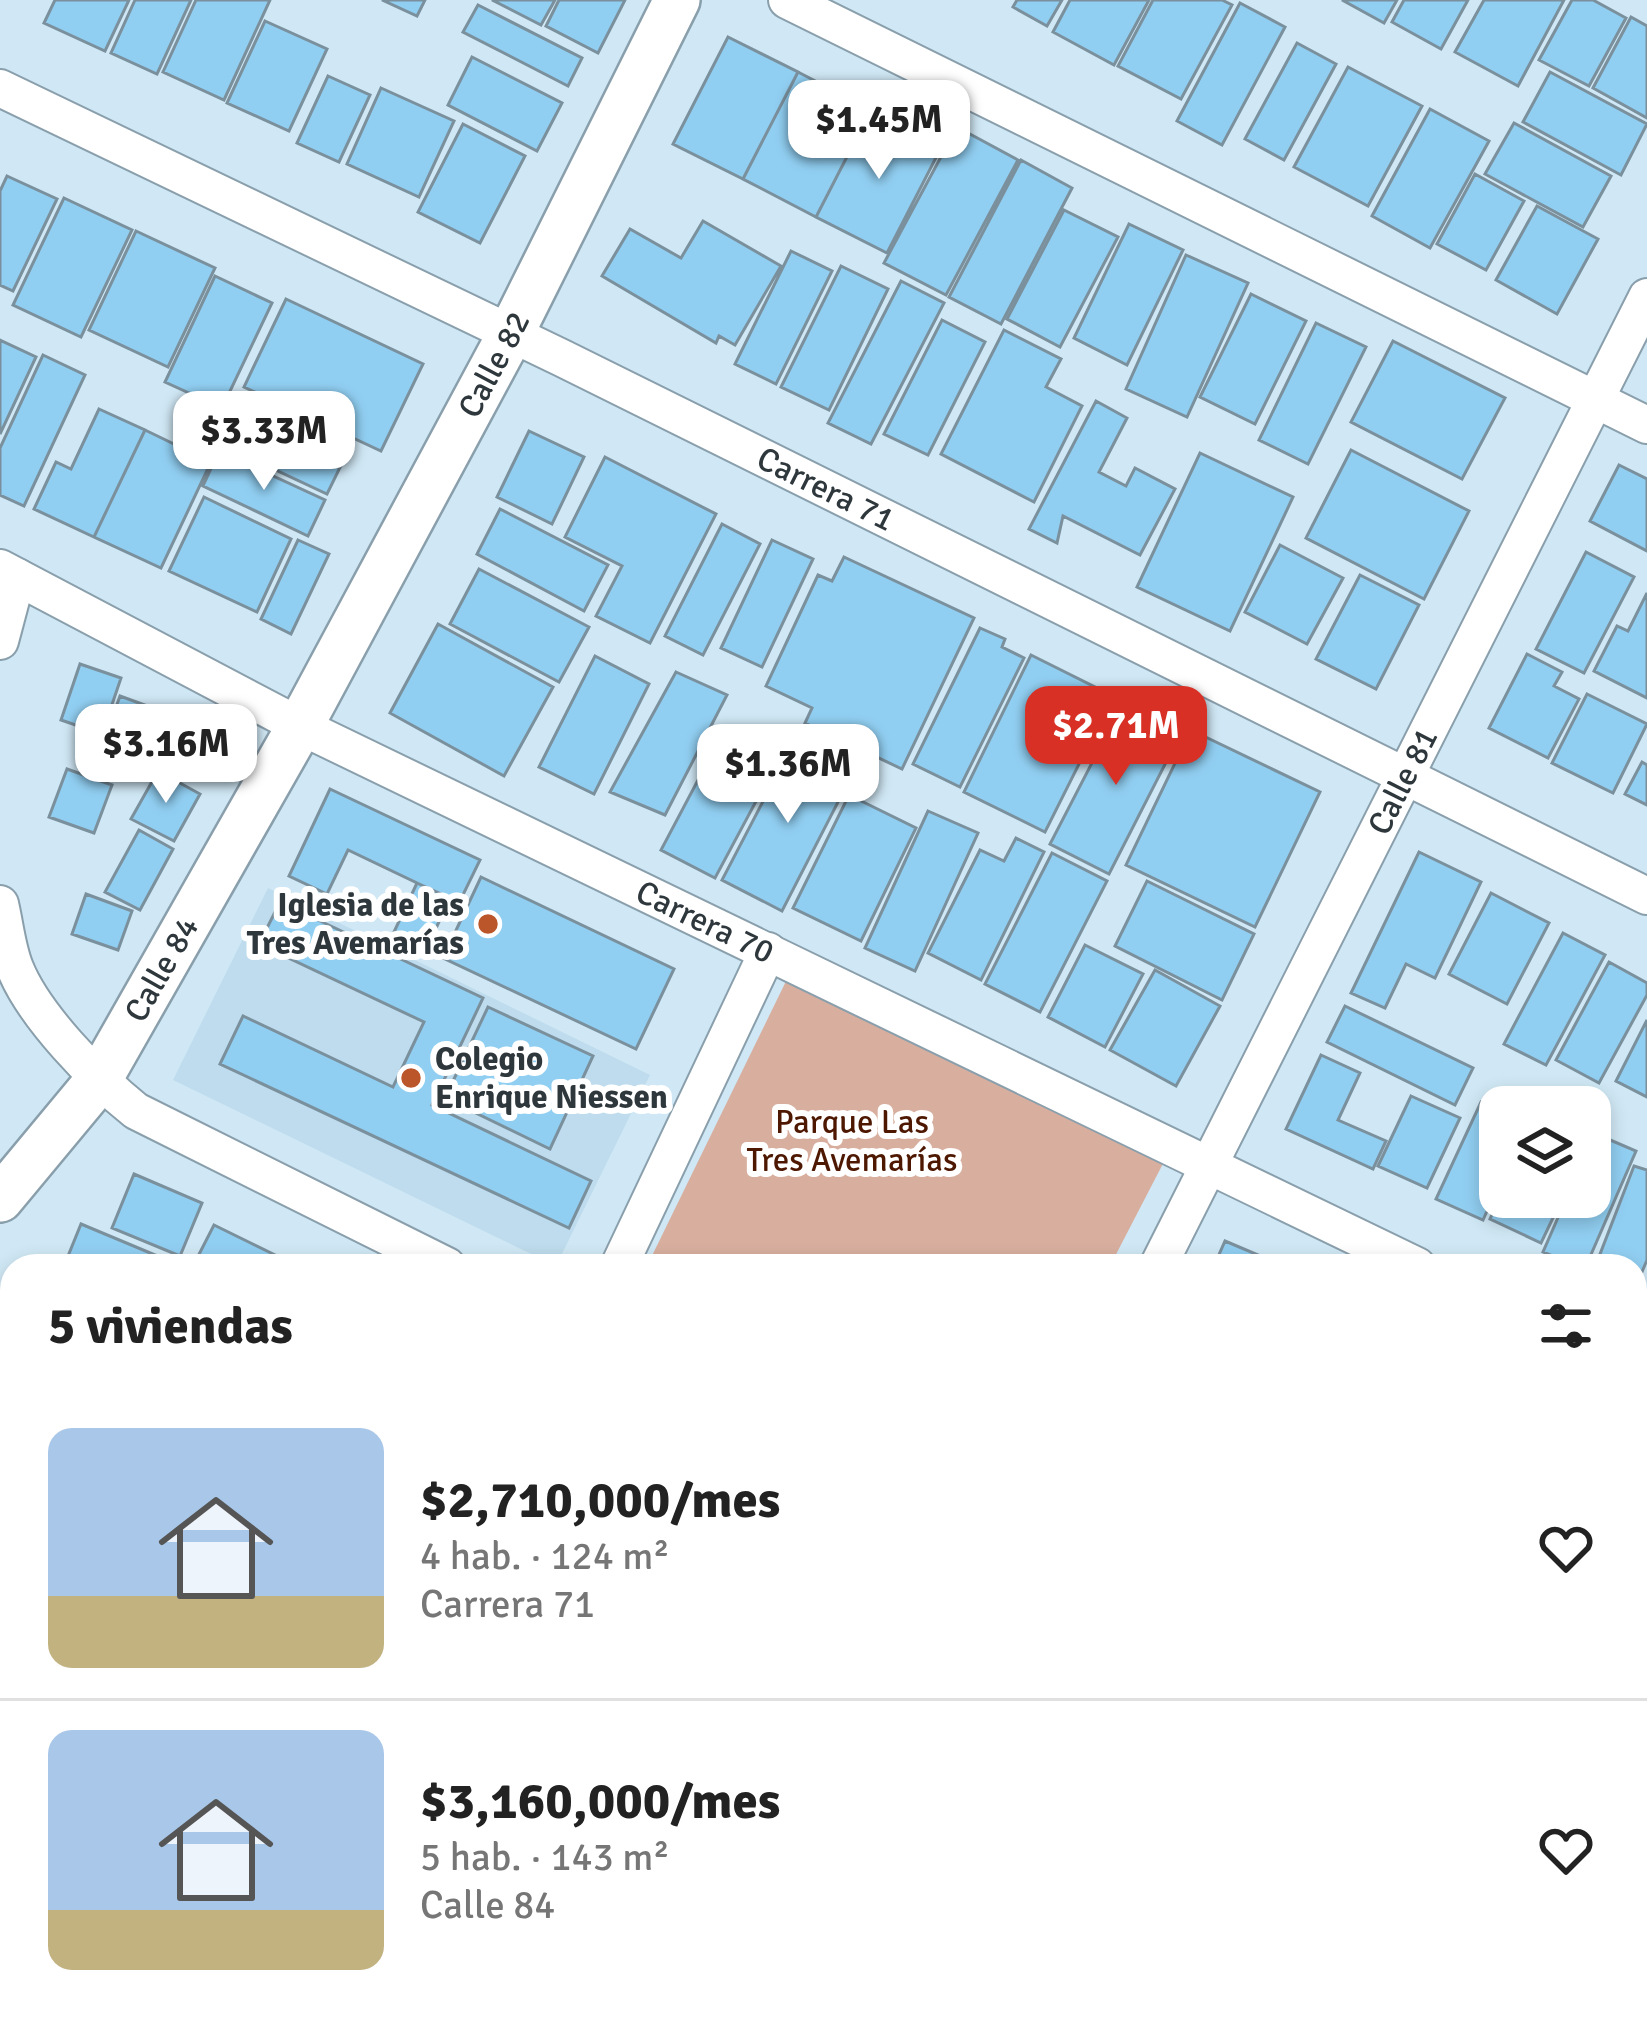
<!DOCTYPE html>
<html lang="es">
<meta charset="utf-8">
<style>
:root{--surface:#fff;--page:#f2f2f2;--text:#222;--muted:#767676;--line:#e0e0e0;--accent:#d93025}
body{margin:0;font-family:Signika,sans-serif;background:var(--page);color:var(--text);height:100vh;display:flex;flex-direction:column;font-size:45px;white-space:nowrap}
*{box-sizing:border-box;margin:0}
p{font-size:39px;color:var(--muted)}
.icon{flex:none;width:66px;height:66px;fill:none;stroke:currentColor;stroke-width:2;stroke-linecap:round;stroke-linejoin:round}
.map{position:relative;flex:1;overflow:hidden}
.side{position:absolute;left:0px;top:1254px;width:1647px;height:771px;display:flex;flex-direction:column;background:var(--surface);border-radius:36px 36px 0 0;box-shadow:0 6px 18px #0003}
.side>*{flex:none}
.tools{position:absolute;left:1479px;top:1086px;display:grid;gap:24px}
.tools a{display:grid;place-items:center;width:132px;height:132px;border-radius:24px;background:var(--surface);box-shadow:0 6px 18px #0003;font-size:60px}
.price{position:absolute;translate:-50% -102px;padding:0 27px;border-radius:24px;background:#fff;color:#222;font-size:39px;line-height:78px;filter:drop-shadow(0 3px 6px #0008)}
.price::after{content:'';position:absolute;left:50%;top:72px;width:36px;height:27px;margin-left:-18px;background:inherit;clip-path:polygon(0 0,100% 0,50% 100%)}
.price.selected{background:var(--accent);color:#fff}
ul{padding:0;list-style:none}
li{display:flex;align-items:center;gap:36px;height:300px;padding:0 48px}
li+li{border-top:3px solid var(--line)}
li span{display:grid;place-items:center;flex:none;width:336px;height:240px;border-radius:24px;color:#555}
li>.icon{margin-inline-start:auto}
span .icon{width:144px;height:144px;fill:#fffc;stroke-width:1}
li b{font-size:51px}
h2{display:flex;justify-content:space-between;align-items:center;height:144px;padding:0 48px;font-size:51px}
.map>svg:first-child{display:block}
.built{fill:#bedced}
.green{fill:#d8af9f}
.building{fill:#91cff2;stroke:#7b909d;stroke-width:3}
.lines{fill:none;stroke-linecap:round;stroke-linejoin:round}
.minor-casing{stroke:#8a9fac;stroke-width:40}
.tertiary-casing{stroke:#8a9fac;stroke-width:50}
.minor{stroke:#fff;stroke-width:36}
.tertiary{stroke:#fff;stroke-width:45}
.poi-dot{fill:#bb552a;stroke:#fff;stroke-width:4.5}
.labels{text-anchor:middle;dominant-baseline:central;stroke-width:12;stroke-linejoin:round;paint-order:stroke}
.street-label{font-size:33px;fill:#2e373c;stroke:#fff}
.poi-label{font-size:33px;font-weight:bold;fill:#2e373c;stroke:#fff;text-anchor:end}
.park-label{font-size:33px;fill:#4d1700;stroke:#fff}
</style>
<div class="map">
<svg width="1647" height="2024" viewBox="0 0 1647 2024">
<rect width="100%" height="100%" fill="#d0e8f5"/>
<path class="built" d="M268,888L650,1075L556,1266L173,1080Z"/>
<path class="green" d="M791,971L1168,1154L1110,1266H647Z"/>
<path class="building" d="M55,0H129L105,51L44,23Z
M135,0H191L157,74L111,53Z
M196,0H270L224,100L163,72Z
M382,0H425L417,16Z
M492,0H555L541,25Z
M559,0H625L598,53L546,26Z
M1017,0H1062L1047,26L1013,7Z
M1070,0H1149L1114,65L1053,32Z
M1153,0H1222L1232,5L1181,99L1118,66Z
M1342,0H1397L1384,23Z
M1404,0H1468L1441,49L1392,22Z
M1484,0H1564L1518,86L1455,52Z
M1572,0H1593L1626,18L1589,86L1539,60Z
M1240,3L1285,27L1222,145L1177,121Z
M478,5L582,58L568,86L463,32Z
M1631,17L1647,26V118L1593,88Z
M265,21L327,49L289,131L227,103Z
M728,37L798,72L743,179L673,144Z
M1297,43L1336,64L1284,160L1245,139Z
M472,57L562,103L537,151L448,105Z
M1348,67L1422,106L1368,206L1294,167Z
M798,72L871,110L816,217L743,179Z
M1550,72L1647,124L1621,175L1523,122Z
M328,76L370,95L339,162L297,143Z
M381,88L454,121L419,197L347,164Z
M1430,109L1489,141L1430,248L1372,216Z
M871,110L942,146L887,253L816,217Z
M1514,123L1611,176L1583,227L1485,174Z
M463,124L525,156L480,243L418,212Z
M957,127L1018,160L946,295L884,263Z
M1021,160L1072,188L1001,324L949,297Z
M1475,174L1524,201L1486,270L1437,244Z
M7,176L57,199L13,291L0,285V191Z
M64,198L132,230L81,337L13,305Z
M1537,206L1598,239L1557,314L1496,280Z
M1064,210L1118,237L1060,347L1007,319Z
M703,221L781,266L735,345L719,336L716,343L602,276L630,229L681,258Z
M1129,224L1183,250L1127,365L1074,338Z
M136,231L215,268L168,367L89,330Z
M791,251L832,271L776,384L735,364Z
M1186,255L1248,283L1187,417L1126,389Z
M841,266L888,289L829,410L781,387Z
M215,276L272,303L222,408L165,382Z
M901,281L944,303L871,444L828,423Z
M1251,294L1306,321L1255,424L1200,397Z
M286,299L423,364L381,451L244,387Z
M942,320L985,342L928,455L884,434Z
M1316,323L1366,347L1308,464L1259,440Z
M1004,330L1061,359L1046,387L1082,406L1034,502L941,454Z
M0,340L36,357L0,434Z
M1393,341L1505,398L1462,479L1351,422Z
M43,355L85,375L24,506L0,495V448Z
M257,398L352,443L327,494L233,450Z
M1096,401L1127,418L1099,472L1126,486L1135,468L1175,489L1140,555L1063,516L1057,543L1029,529Z
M99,409L145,430L94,537L34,509L56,462L71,469Z
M145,430L211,462L161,568L94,537Z
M529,431L584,457L552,524L497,497Z
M1351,450L1469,511L1424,599L1306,538Z
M219,451L325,500L308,536L203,486Z
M1200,453L1293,497L1230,631L1137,587Z
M605,457L716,514L650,643L596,616L622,566L565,537Z
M1619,465L1647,479V551L1590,521Z
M204,497L291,539L257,612L169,571Z
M500,509L608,565L584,611L477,554Z
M722,524L760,544L703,655L665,636Z
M298,540L329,554L291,634L261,619Z
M772,540L813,559L762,667L721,648Z
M1280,545L1343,578L1307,644L1245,612Z
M1586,552L1634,577L1584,673L1536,649Z
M844,557L974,618L902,769L805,723L812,708L766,686L818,575L832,581Z
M479,569L589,627L559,682L450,624Z
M1360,575L1419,605L1376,689L1316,659Z
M1647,593V698L1594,671L1617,626L1628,631Z
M438,624L553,687L504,776L390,713Z
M980,628L1005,639L1002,647L1024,658L960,787L913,764Z
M1527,654L1562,672L1554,686L1579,699L1548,758L1489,728Z
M1031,655L1113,696L1045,832L964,792Z
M595,656L649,684L594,794L539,767Z
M80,664L121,678L102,734L61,720Z
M676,672L727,695L665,815L610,792Z
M1587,694L1647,724L1613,793L1552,763Z
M120,696L172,715L151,774L99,755Z
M1124,701L1182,731L1109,874L1050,844Z
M177,712L223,729L206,775L161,760Z
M1191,730L1320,792L1255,927L1126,865Z
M795,740L854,771L782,911L722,880Z
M1642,762L1647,765V805L1625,794Z
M707,763L736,779L744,764L769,777L715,878L661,850Z
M67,769L112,785L94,833L49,817Z
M158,771L200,794L174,841L131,819Z
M330,789L480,860L459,903L348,850L327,894L289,876Z
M849,795L916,828L861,941L793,908Z
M928,811L978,833L915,971L865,948Z
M139,830L173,849L140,910L105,892Z
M1016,838L1044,852L981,980L928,953L980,850L1004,861Z
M1419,852L1481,882L1435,978L1406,964L1385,1008L1351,993Z
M1052,853L1107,881L1040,1012L985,984Z
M481,877L674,969L636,1049L443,958Z
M1147,881L1254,934L1222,1000L1115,946Z
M417,883L450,898L426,950L393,934Z
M1491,893L1549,923L1507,1004L1449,974Z
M86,894L132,911L118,950L72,934Z
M280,902L483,998L432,1105L591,1181L569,1228L220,1064L243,1016L393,1087L424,1022L259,944Z
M1563,933L1605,955L1546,1065L1504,1044Z
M1085,945L1143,974L1105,1047L1048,1017Z
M1609,962L1647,983V995L1599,1083L1556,1060Z
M1155,970L1220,1006L1176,1086L1110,1050Z
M1345,1006L1473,1068L1455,1105L1327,1042Z
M488,1007L593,1056L550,1149L445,1098Z
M1647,1020V1097L1616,1081Z
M1321,1055L1360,1073L1338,1120L1386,1141L1373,1169L1286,1129Z
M1411,1096L1460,1118L1427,1188L1378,1166Z
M1481,1102L1500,1110V1182L1483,1220L1436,1199Z
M1594,1133L1636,1151L1586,1266H1576L1543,1252L1567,1197H1590V1143Z
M1634,1166L1647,1170V1260L1639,1279L1635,1277V1266H1607L1597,1262Z
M134,1174L202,1203L180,1256L112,1228Z
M1500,1197H1563L1541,1243L1490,1219Z
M81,1224L172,1262L170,1266H64Z
M214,1225L281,1258L277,1266H193Z
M1225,1241L1284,1266H1214Z
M12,1307V1356L0,1350V1328Z
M0,1358L12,1364V1420L0,1414Z
M1637,1434L1647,1439V1510L1635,1532Z
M1647,1528V1580L1635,1574V1551Z
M0,1545L12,1551V1581L0,1606Z
M12,1640V1710L0,1705V1664Z
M1635,1680L1647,1685V1768L1635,1763Z
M0,1753L12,1758V1778L0,1803Z
M12,1800V1878L0,1871V1822Z
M1635,1943L1647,1948L1645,2024H1591L1595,2013H1635Z
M335,2013H401L395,2024H329Z
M401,2013H458L465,2017L461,2024H395Z
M479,2013H517L531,2021L530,2024H473Z
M567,2013H587L610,2024H562Z
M623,2013H719L714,2024H627L619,2020Z
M847,2013H926L930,2015L926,2024H842Z
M1164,2013H1205L1200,2024H1186Z
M1215,2013H1271L1266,2024H1210Z
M1283,2013H1340L1335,2024H1278Z
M1344,2013H1403L1397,2024H1339Z"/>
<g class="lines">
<defs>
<g id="minor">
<path d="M787,0L1647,425"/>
<path id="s1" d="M0,88L562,358L1647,896"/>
<path id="s2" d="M0,568L300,726L1417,1266"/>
<path d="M0,641L17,577"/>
<path d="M0,904C5,925 7,948 15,968C34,1016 96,1079 136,1111L447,1266"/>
<path d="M619,1266L768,951"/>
<path id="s3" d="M1158,1266L1647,297"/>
<path d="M1635,1373L1647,1379"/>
<path d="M0,1502L12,1508"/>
<path d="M1635,1845L1647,1851"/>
<path d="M0,1958L12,1964"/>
<path d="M113,2013L135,2024"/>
<path d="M1060,2013L1082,2024"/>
<path d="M790,2024L796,2013"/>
</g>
<g id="tertiary">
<path id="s4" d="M0,1199L98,1081L300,726L510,335L677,0"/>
</g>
</defs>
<use href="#minor" class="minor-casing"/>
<use href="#tertiary" class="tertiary-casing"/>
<use href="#minor" class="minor"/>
<use href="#tertiary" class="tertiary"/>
</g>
<g class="poi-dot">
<circle cx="488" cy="924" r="12"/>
<circle cx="411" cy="1078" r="12"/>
</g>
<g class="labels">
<g class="street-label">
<text stroke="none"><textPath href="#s4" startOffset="972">Calle 82</textPath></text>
<text stroke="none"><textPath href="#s1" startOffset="918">Carrera 71</textPath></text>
<text stroke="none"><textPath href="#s3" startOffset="543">Calle 81</textPath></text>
<text stroke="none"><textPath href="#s2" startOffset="789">Carrera 70</textPath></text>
<text stroke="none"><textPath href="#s4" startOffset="282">Calle 84</textPath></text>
</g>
<g class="poi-label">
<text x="464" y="905">Iglesia de las<tspan x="464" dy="38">Tres Avemarías</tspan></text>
<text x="435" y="1059" text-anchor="start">Colegio<tspan x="435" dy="38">Enrique Niessen</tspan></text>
</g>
<g class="park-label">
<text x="852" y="1122">Parque Las<tspan x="852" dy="38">Tres Avemarías</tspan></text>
</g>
</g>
</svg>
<div class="tools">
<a><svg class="icon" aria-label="layers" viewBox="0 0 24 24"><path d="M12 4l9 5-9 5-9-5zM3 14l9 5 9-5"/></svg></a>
</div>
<b class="price" style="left:879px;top:182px">$1.45M</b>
<b class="price" style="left:264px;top:493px">$3.33M</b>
<b class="price selected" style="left:1116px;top:788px">$2.71M</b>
<b class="price" style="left:166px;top:806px">$3.16M</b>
<b class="price" style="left:788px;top:826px">$1.36M</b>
<section class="side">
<h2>5 viviendas<svg class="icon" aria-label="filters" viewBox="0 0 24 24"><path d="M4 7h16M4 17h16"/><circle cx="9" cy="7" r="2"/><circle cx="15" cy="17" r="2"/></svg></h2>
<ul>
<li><span style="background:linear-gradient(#a9c7e8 70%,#c2b280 0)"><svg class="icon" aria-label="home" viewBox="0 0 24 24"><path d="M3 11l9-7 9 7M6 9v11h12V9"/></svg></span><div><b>$2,710,000/mes</b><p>4 hab. · 124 m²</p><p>Carrera 71</p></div><svg class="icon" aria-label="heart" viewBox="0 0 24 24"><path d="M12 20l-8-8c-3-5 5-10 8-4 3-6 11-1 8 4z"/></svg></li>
<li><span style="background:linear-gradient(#a9c7e8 75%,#c2b280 0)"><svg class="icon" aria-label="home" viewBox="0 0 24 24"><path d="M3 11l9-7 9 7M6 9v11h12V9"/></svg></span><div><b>$3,160,000/mes</b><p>5 hab. · 143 m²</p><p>Calle 84</p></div><svg class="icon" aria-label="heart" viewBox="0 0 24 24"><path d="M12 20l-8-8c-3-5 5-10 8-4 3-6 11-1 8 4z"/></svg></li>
</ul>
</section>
</div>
